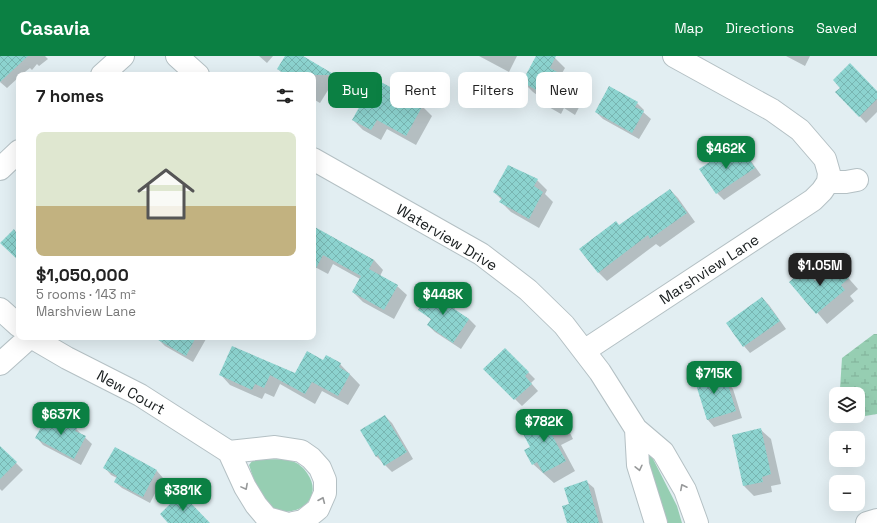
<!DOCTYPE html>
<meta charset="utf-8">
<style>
:root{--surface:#fff;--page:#f2f2f2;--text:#222;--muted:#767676;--line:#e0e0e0;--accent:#0b8043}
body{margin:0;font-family:"Space Grotesk",sans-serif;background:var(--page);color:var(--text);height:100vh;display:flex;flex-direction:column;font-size:15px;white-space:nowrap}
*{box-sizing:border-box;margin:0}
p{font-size:13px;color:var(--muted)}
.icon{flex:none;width:22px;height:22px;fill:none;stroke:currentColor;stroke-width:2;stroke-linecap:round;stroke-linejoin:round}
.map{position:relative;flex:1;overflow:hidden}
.panel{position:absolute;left:16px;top:16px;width:300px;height:268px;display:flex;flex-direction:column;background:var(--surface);border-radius:8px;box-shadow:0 4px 16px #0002}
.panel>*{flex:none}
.banner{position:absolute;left:328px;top:16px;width:380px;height:36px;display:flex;gap:8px}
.controls{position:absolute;left:829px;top:331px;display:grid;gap:8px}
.controls a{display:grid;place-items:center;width:36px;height:36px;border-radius:8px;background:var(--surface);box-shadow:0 4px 16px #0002;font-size:20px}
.price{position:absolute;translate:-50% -34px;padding:0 9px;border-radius:8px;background:var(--accent);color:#fff;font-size:13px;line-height:26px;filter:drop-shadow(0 1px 2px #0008)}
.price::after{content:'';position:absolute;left:50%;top:24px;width:12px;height:9px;margin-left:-6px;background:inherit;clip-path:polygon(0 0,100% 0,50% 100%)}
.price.selected{background:#222;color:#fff}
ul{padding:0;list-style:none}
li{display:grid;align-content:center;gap:8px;height:212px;padding:0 20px}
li+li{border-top:1px solid var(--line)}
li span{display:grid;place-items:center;height:124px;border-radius:8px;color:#555}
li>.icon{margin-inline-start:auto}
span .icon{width:72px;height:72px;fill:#fffc;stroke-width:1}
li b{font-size:17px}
h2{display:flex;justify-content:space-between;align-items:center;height:48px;padding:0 20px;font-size:17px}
.tag{padding:0 14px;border-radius:8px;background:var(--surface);box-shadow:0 4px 16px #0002;font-size:14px;line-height:36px}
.tag.selected{background:var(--accent);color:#fff}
header{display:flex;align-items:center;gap:24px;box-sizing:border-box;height:56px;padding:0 20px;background:var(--accent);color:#fff}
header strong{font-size:19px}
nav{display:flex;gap:22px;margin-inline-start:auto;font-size:14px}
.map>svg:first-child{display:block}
.grass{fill:#96ceb2}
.wetland{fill:url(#wetland-marsh)}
.shadow{fill:#0003}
.building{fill:url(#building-cross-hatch)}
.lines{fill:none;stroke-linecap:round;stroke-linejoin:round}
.minor-casing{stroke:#b4c0c4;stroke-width:24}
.minor{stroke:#fff;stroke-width:22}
.oneway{stroke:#97999a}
.labels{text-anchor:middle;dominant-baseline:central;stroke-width:3;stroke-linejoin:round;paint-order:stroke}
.street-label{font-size:15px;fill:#181d1e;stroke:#fff}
</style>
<header>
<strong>Casavia</strong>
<nav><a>Map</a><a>Directions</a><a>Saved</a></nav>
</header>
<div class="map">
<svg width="877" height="467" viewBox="0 0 877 467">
<defs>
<pattern id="wetland-marsh" width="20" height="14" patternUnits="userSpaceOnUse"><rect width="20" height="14" fill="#96ceb2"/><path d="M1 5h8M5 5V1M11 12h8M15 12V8" fill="none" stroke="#81b099"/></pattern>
<pattern id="building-cross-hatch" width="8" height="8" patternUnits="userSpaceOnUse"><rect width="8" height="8" fill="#8cd3cf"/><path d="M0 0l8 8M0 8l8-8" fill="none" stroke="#78b5b1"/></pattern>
</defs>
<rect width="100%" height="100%" fill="#e2eef2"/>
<path class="grass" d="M649,399L652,401L677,450L682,467H667L647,402Z
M253,404C265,404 281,402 292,405C298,407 304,412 307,417C328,447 286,467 266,449C260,443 252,418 249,409Z"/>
<path class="wetland" d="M874,278H877V358L865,360L858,353V338H845L840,333L842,302Z"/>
<path class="shadow" d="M0,0H45L48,3L39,10L37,8L32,14L30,12L21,19H19V21L7,32L0,26Z
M259,0H273L267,7Z
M286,0H301L328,16L335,23L320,47L313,43V19H284L278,13Z
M479,0H517L509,16Z
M537,0H552L555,2L565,12L561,19L576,28L586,38L575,59L564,52L561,58L547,50L537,40V39L533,36L523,26Z
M786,0H810L805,10Z
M382,27L422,50L432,60L416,89L387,73L381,84L363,74L353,64L367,53Z
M837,36H877V56L866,67Z
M637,47L644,54L643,56L651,63L639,83L603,63L596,56Z
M741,94L748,101L761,119L724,144L717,137L730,102Z
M537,124L547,134L545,138L553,146L539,172L511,156L501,146L502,144L494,136Z
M670,134L678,142L695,166L660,191L656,188L607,225L599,217L581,193L620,170Z
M313,171L374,204L383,214L380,220L397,230L407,239L394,263L363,246L353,236L360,223L333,208L328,218L313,210Z
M19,173V204L14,174L16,176Z
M836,208L858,233L850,240L854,245L827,268L791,226L805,214L816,225Z
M762,242L769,249L786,273L750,297L744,290Z
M449,245L455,252L454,254L469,263L476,270L461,293L435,276L428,269L432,264L419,254Z
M159,281H203L206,283L193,306L165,290L158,283Z
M505,293L535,323L531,327L538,335L522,350L485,313Z
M323,305L340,308L360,329L348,349L322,335L315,348L280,328L274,341L265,337L262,343L230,329L221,319L295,318Z
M715,313L722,320L724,327L727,326L733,333L742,362L714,371L708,364Z
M555,357L565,367L573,383L561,389L575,415L554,427L533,408L531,391Z
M385,360L392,367L413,403L392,416L376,400Z
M76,373L92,388L81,409L43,389L37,382Z
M761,374L771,383L781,428L771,430L772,436L754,440L744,430L733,380Z
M0,391L23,414L2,435L0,433Z
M115,392L157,415L163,422L150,447L122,432L115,426L117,422L111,419L105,412Z
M587,426L594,432L603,467H568L571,448Z"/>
<path class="building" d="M0,0H28L0,26Z
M285,0H303L335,19H287L277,13Z
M536,0H556L550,12L577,27L565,49L554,43L551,49L536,40L538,35L522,26Z
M850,7L877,35V43L859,61L835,36L840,32L833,24Z
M381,26L423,49L406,80L377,64L371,74L352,64L361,48L367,51Z
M609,30L638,46L635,51L644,55L632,77L595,56Z
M742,93L755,112L716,138L699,113L725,96L729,101Z
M508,109L538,123L534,130L543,136L529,163L499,146L502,142L493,136Z
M670,133L687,157L650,183L648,179L598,217L579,193L616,165L619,169Z
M313,170L374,204L369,213L398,229L384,254L352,236L361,220L323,199L313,218Z
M14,173L19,182V205L0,187Z
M836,207L849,222L841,229L845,234L816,258L789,226L805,213L815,225Z
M432,233L449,245L447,248L469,263L453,287L427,269L431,263L418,254Z
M762,241L780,265L743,291L726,267Z
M153,281H196L186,300Z
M232,290L295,317L307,295L323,304L326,299L341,307L339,311L350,318L338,340L312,326L305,338L270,319L264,332L255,328L252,334L219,319Z
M505,292L529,316L525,320L532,328L514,344L483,313Z
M715,312L720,327L727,325L736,355L707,364L693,319Z
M555,356L564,373L552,379L566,405L543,417L537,406L532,409L524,394L530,391L521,374Z
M49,357L77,372L75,375L86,380L74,403L35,382Z
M385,359L407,396L384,410L378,399L376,401L360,374Z
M761,372L771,418L762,421L763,426L743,430L732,379Z
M0,390L17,406L0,423Z
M115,391L157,414L143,441L114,426L117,420L103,412Z
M587,424L599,467H567L562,450L569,448L564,432Z
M181,437L210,467H168L160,458Z"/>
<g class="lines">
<defs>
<path id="minor" d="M177,0L198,19
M674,0L772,54L800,74L825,103L829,117L828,126
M102,19L123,0
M313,103L481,198L528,234L564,269L600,316L636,373L663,396L685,434L697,467
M0,113L19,95
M828,126H846L857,124
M0,253L19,270
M31,281L67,302L140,339L229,396L245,431L256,449L267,462L285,467
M584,295L813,144L822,135L828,126
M0,308L30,281
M636,373L638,409L656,467
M229,396L275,391L301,395L311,402L320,412L325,424V437L318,453L303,465L293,467
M867,467L877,464"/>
</defs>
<use href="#minor" class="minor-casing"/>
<use href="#minor" class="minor"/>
</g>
<defs><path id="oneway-chevron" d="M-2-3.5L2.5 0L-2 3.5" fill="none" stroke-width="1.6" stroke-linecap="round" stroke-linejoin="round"/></defs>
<g class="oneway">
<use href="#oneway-chevron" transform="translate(639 412) rotate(77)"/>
<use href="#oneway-chevron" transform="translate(245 431) rotate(62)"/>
<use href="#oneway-chevron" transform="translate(683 431) rotate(-117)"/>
<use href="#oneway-chevron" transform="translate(322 444) rotate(-67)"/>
</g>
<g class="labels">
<g class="street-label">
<text transform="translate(447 181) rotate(31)">Waterview Drive</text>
<text transform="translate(709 213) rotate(-33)">Marshview Lane</text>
<text transform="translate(131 336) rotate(29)">New Court</text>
</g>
</g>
</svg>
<div class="controls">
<a><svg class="icon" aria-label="layers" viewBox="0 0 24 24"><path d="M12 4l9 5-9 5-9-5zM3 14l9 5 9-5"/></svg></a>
<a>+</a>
<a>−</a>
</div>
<b class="price" style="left:726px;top:114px">$462K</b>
<b class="price selected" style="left:820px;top:231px">$1.05M</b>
<b class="price" style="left:443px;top:260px">$448K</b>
<b class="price" style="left:714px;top:339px">$715K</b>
<b class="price" style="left:61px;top:380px">$637K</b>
<b class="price" style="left:544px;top:387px">$782K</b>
<b class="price" style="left:183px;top:456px">$381K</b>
<div class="banner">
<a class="tag selected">Buy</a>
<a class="tag">Rent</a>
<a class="tag">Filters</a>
<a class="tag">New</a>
</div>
<section class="panel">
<h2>7 homes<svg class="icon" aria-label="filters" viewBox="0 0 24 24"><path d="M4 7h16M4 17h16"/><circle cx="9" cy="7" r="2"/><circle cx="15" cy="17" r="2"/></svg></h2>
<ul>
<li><span style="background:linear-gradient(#dfe7d0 60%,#c2b280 0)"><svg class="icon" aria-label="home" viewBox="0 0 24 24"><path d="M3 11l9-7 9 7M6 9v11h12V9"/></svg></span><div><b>$1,050,000</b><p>5 rooms · 143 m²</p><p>Marshview Lane</p></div></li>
</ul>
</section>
</div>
